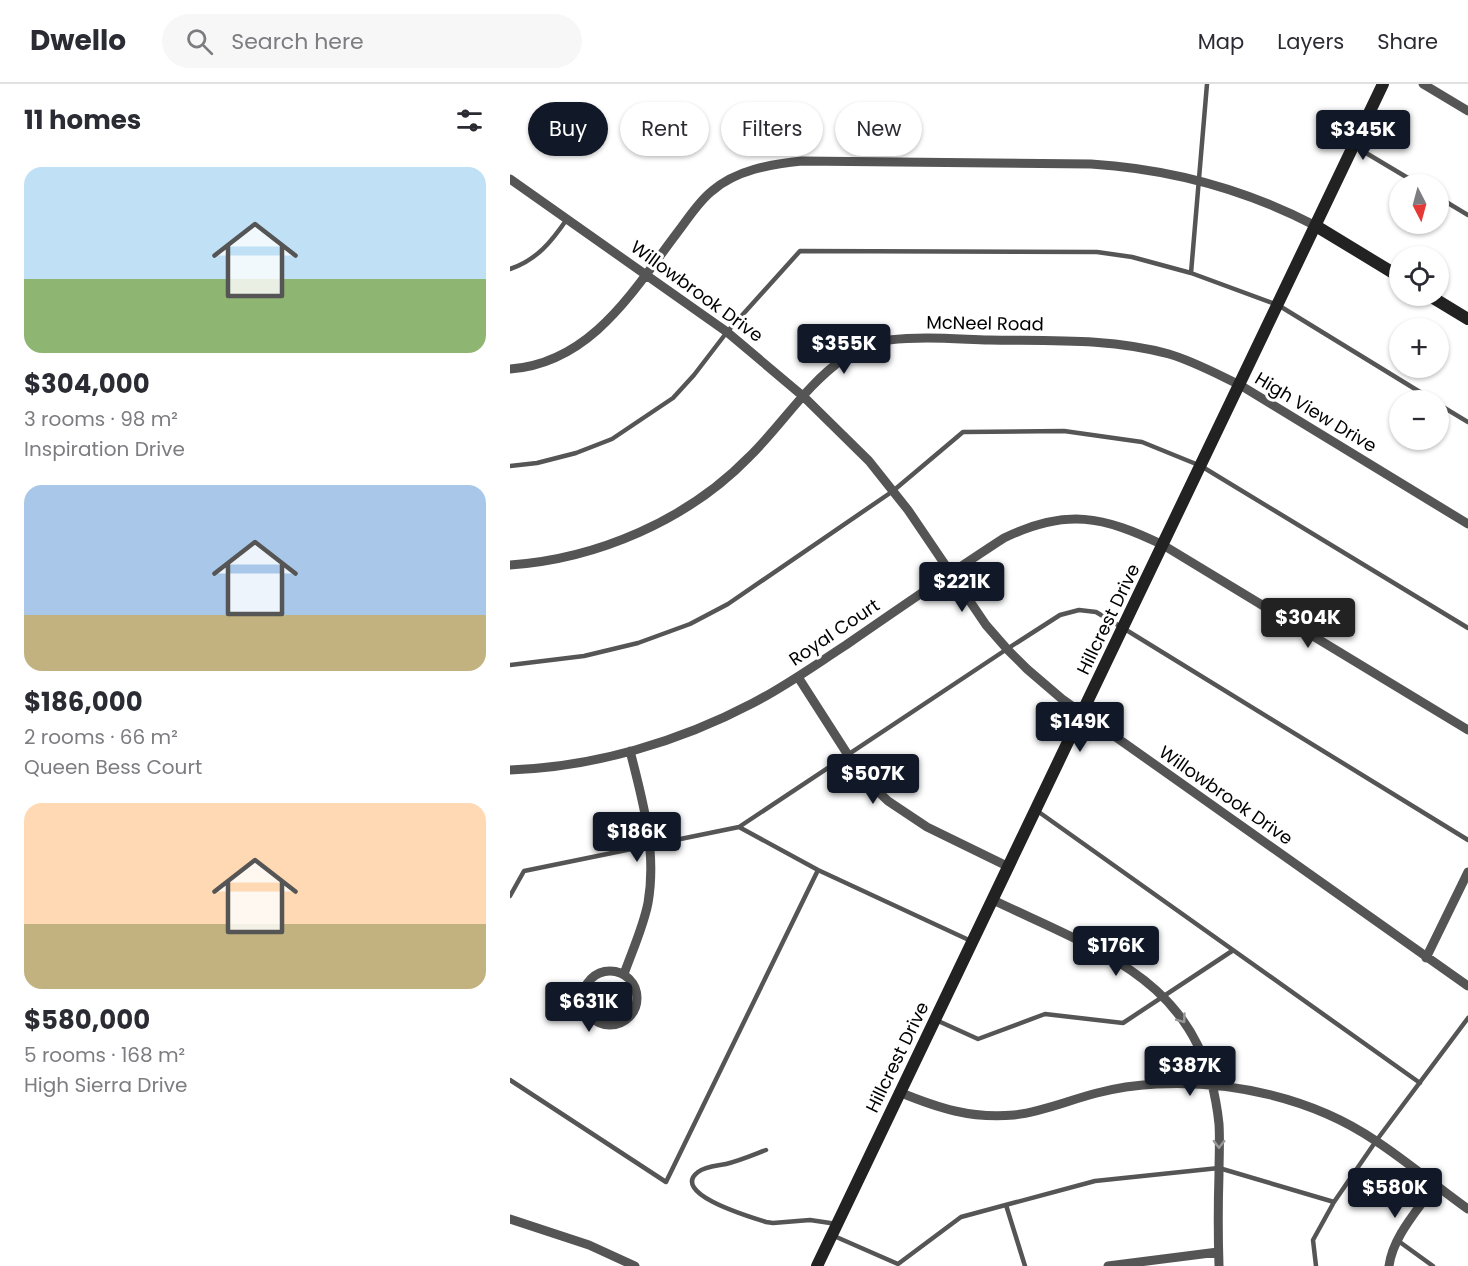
<!DOCTYPE html>
<meta charset="utf-8">
<style>
:root{--surface:#fff;--page:#f7f7f7;--text:#2b2b33;--muted:#7c7c81;--line:#e1e1e2;--accent:#111827}
body{margin:0;font-family:Poppins,sans-serif;background:var(--page);color:var(--text);height:100vh;display:flex;flex-direction:column;font-size:22px;white-space:nowrap}
*{box-sizing:border-box;margin:0}
p{font-size:20px;color:var(--muted)}
.icon{flex:none;width:33px;height:33px;fill:none;stroke:currentColor;stroke-width:2;stroke-linecap:round;stroke-linejoin:round}
.map{position:relative;flex:1;overflow:hidden}
.details{display:flex;flex-direction:column;background:var(--surface);width:510px}
.details>*{flex:none}
.banner{position:absolute;left:18px;top:18px;width:570px;height:54px;display:flex;gap:12px}
.needle{width:39px;rotate:174deg}
.controls{position:absolute;left:879px;top:90px;display:grid;gap:12px}
.controls a{display:grid;place-items:center;width:60px;height:60px;border-radius:50%;background:var(--surface);box-shadow:0 2px 4px #0004;font-size:30px}
.price{position:absolute;translate:-50% -51px;padding:0 14px;border-radius:6px;background:var(--accent);color:#fff;font-size:20px;line-height:39px;filter:drop-shadow(0 2px 3px #0008)}
.price::after{content:'';position:absolute;left:50%;top:36px;width:18px;height:14px;margin-left:-9px;background:inherit;clip-path:polygon(0 0,100% 0,50% 100%)}
.price.current{background:#222;color:#fff}
ul{padding:0;list-style:none}
li{display:grid;align-content:center;gap:12px;height:318px;padding:0 24px}
li span{display:grid;place-items:center;height:186px;border-radius:18px;color:#555}
li>.icon{margin-inline-start:auto}
span .icon{width:108px;height:108px;fill:#fffc;stroke-width:1}
li b{font-size:26px}
h2{display:flex;justify-content:space-between;align-items:center;height:72px;padding:0 24px;font-size:26px}
.tag{padding:0 21px;border-radius:27px;background:var(--surface);box-shadow:0 2px 4px #0004;font-size:21px;line-height:54px}
.tag.current{background:var(--accent);color:#fff}
header{display:flex;align-items:center;gap:36px;box-sizing:border-box;height:84px;padding:0 30px;background:var(--surface);border-bottom:2px solid var(--line)}
header strong{font-size:28px}
nav{display:flex;gap:33px;margin-inline-start:auto;font-size:21px}
.search{width:420px;height:54px;background:var(--page);display:flex;align-items:center;gap:15px;box-sizing:border-box;padding:0 21px;border-radius:33px;color:var(--muted);font-size:22px}
main{display:flex;flex:1;min-height:0}
.map>svg:first-child{display:block}
.lines{fill:none;stroke-linecap:round;stroke-linejoin:round}
.lane{stroke:#555;stroke-width:4.5}
.street{stroke:#555;stroke-width:9}
.secondary{stroke:#222;stroke-width:12}
.oneway{stroke:#999}
.labels{text-anchor:middle;dominant-baseline:central;stroke-width:6;stroke-linejoin:round;paint-order:stroke}
.street-label{font-size:18px;fill:#000;stroke:#fff}
</style>
<header>
<strong>Dwello</strong>
<div class="search"><svg class="icon" aria-label="search" viewBox="0 0 24 24"><circle cx="10" cy="10" r="6"/><path d="M15 15l6 6"/></svg>Search here</div>
<nav><a>Map</a><a>Layers</a><a>Share</a></nav>
</header>
<main>
<section class="details">
<h2>11 homes<svg class="icon" aria-label="filters" viewBox="0 0 24 24"><path d="M4 7h16M4 17h16"/><circle cx="9" cy="7" r="2"/><circle cx="15" cy="17" r="2"/></svg></h2>
<ul>
<li><span style="background:linear-gradient(#bfe0f5 60%,#8fb573 0)"><svg class="icon" aria-label="home" viewBox="0 0 24 24"><path d="M3 11l9-7 9 7M6 9v11h12V9"/></svg></span><div><b>$304,000</b><p>3 rooms · 98 m²</p><p>Inspiration Drive</p></div></li>
<li><span style="background:linear-gradient(#a9c7e8 70%,#c2b280 0)"><svg class="icon" aria-label="home" viewBox="0 0 24 24"><path d="M3 11l9-7 9 7M6 9v11h12V9"/></svg></span><div><b>$186,000</b><p>2 rooms · 66 m²</p><p>Queen Bess Court</p></div></li>
<li><span style="background:linear-gradient(#ffd9b3 65%,#c2b280 0)"><svg class="icon" aria-label="home" viewBox="0 0 24 24"><path d="M3 11l9-7 9 7M6 9v11h12V9"/></svg></span><div><b>$580,000</b><p>5 rooms · 168 m²</p><p>High Sierra Drive</p></div></li>
</ul>
</section>
<div class="map">
<svg width="958" height="1182" viewBox="0 0 958 1182">
<rect width="100%" height="100%" fill="#fff"/>
<g class="lines">
<path class="lane" d="M846,63L908,100
M928,113L958,131
M0,185C27,176 42,157 57,135
M681,189L697,0
M928,320L958,338
M0,382L27,379L66,369L102,355L163,314L184,291L217,248L290,167L587,168L622,173L681,189L768,221L923,316
M0,581L74,572L128,559L180,540L218,520L383,407L453,348L554,347L632,358L691,382L958,544
M526,726L910,999
M229,743L497,565L550,531L569,526L586,528L613,544L958,756
M0,812L14,787L229,743L308,786L461,857
M426,936L468,955L535,930L613,939L722,867
M0,996L156,1098L308,786
M256,1066C243,1071 229,1077 216,1080C207,1082 196,1082 188,1088C159,1110 244,1134 256,1138L263,1139L300,1136L327,1140
M496,1121L515,1182
M324,1152L388,1180L451,1133L585,1097L709,1084L824,1118
M887,1156L923,1182
M806,1182L803,1156L824,1118L866,1057L958,934"/>
<path class="street" d="M913,0L958,27
M0,95L217,248L294,313L359,377L398,426L476,541L497,565L517,585L552,615L958,902
M0,285C81,279 123,207 167,149C178,135 188,118 202,107C226,86 261,80 292,77L581,80C661,85 735,105 806,142
M0,481C87,475 178,436 239,373C271,342 296,301 333,275C347,266 363,259 379,256C412,252 446,255 479,256C539,257 600,254 659,270C683,277 707,290 730,301L958,440
M288,593L338,671L358,698L378,717L417,743L499,783
M0,686C84,683 169,658 243,619C276,602 305,581 336,561C388,525 440,489 494,454C556,424 593,432 653,461L958,646
M483,816C596,870 694,898 709,1040C710,1056 709,1074 709,1090C708,1121 708,1151 709,1182
M916,874L958,788
M73 914a27 27 0 1 1 54 0a27 27 0 1 1-54 0Z
M114,890C122,867 133,844 138,819C147,768 133,717 120,667
M389,1008C428,1024 461,1035 504,1031C532,1028 559,1016 587,1009C606,1004 627,1001 646,1000C721,996 803,1014 866,1057C898,1078 927,1103 958,1125
M0,1135L79,1161L125,1182
M598,1182L708,1168
M879,1182C883,1152 908,1126 925,1101"/>
<path class="secondary" d="M806,142L890,193
M920,212L958,235
M307,1182L873,0"/>
</g>
<defs><path id="oneway-chevron" d="M-2-3.5L2.5 0L-2 3.5" fill="none" stroke-width="1.6" stroke-linecap="round" stroke-linejoin="round" transform="scale(1.5)"/></defs>
<g class="oneway">
<use href="#oneway-chevron" transform="translate(672 935) rotate(54)"/>
<use href="#oneway-chevron" transform="translate(709 1060) rotate(91)"/>
</g>
<g class="labels">
<g class="street-label">
<text transform="translate(187 207) rotate(36)">Willowbrook Drive</text>
<text transform="translate(475 239) rotate(1)">McNeel Road</text>
<text transform="translate(806 328) rotate(31)">High View Drive</text>
<text transform="translate(598 535) rotate(-64)">Hillcrest Drive</text>
<text transform="translate(324 548) rotate(-34)">Royal Court</text>
<text transform="translate(716 711) rotate(35)">Willowbrook Drive</text>
<text transform="translate(387 973) rotate(-64)">Hillcrest Drive</text>
</g>
</g>
</svg>
<div class="controls">
<a><svg class="needle" viewBox="-14 -14 28 28"><path d="M0-13l5 13h-10z" fill="#e53935"/><path d="M0 13l5-13h-10z" fill="#7c7c81"/></svg></a>
<a><svg class="icon" aria-label="locate" viewBox="0 0 24 24"><circle cx="12" cy="12" r="6"/><path d="M12 2v4M12 18v4M2 12h4M18 12h4"/></svg></a>
<a>+</a>
<a>−</a>
</div>
<b class="price" style="left:853px;top:77px">$345K</b>
<b class="price" style="left:334px;top:291px">$355K</b>
<b class="price" style="left:452px;top:529px">$221K</b>
<b class="price current" style="left:798px;top:565px">$304K</b>
<b class="price" style="left:570px;top:669px">$149K</b>
<b class="price" style="left:363px;top:721px">$507K</b>
<b class="price" style="left:127px;top:779px">$186K</b>
<b class="price" style="left:606px;top:893px">$176K</b>
<b class="price" style="left:79px;top:949px">$631K</b>
<b class="price" style="left:680px;top:1013px">$387K</b>
<b class="price" style="left:885px;top:1135px">$580K</b>
<div class="banner">
<a class="tag current">Buy</a>
<a class="tag">Rent</a>
<a class="tag">Filters</a>
<a class="tag">New</a>
</div>
</div>
</main>
